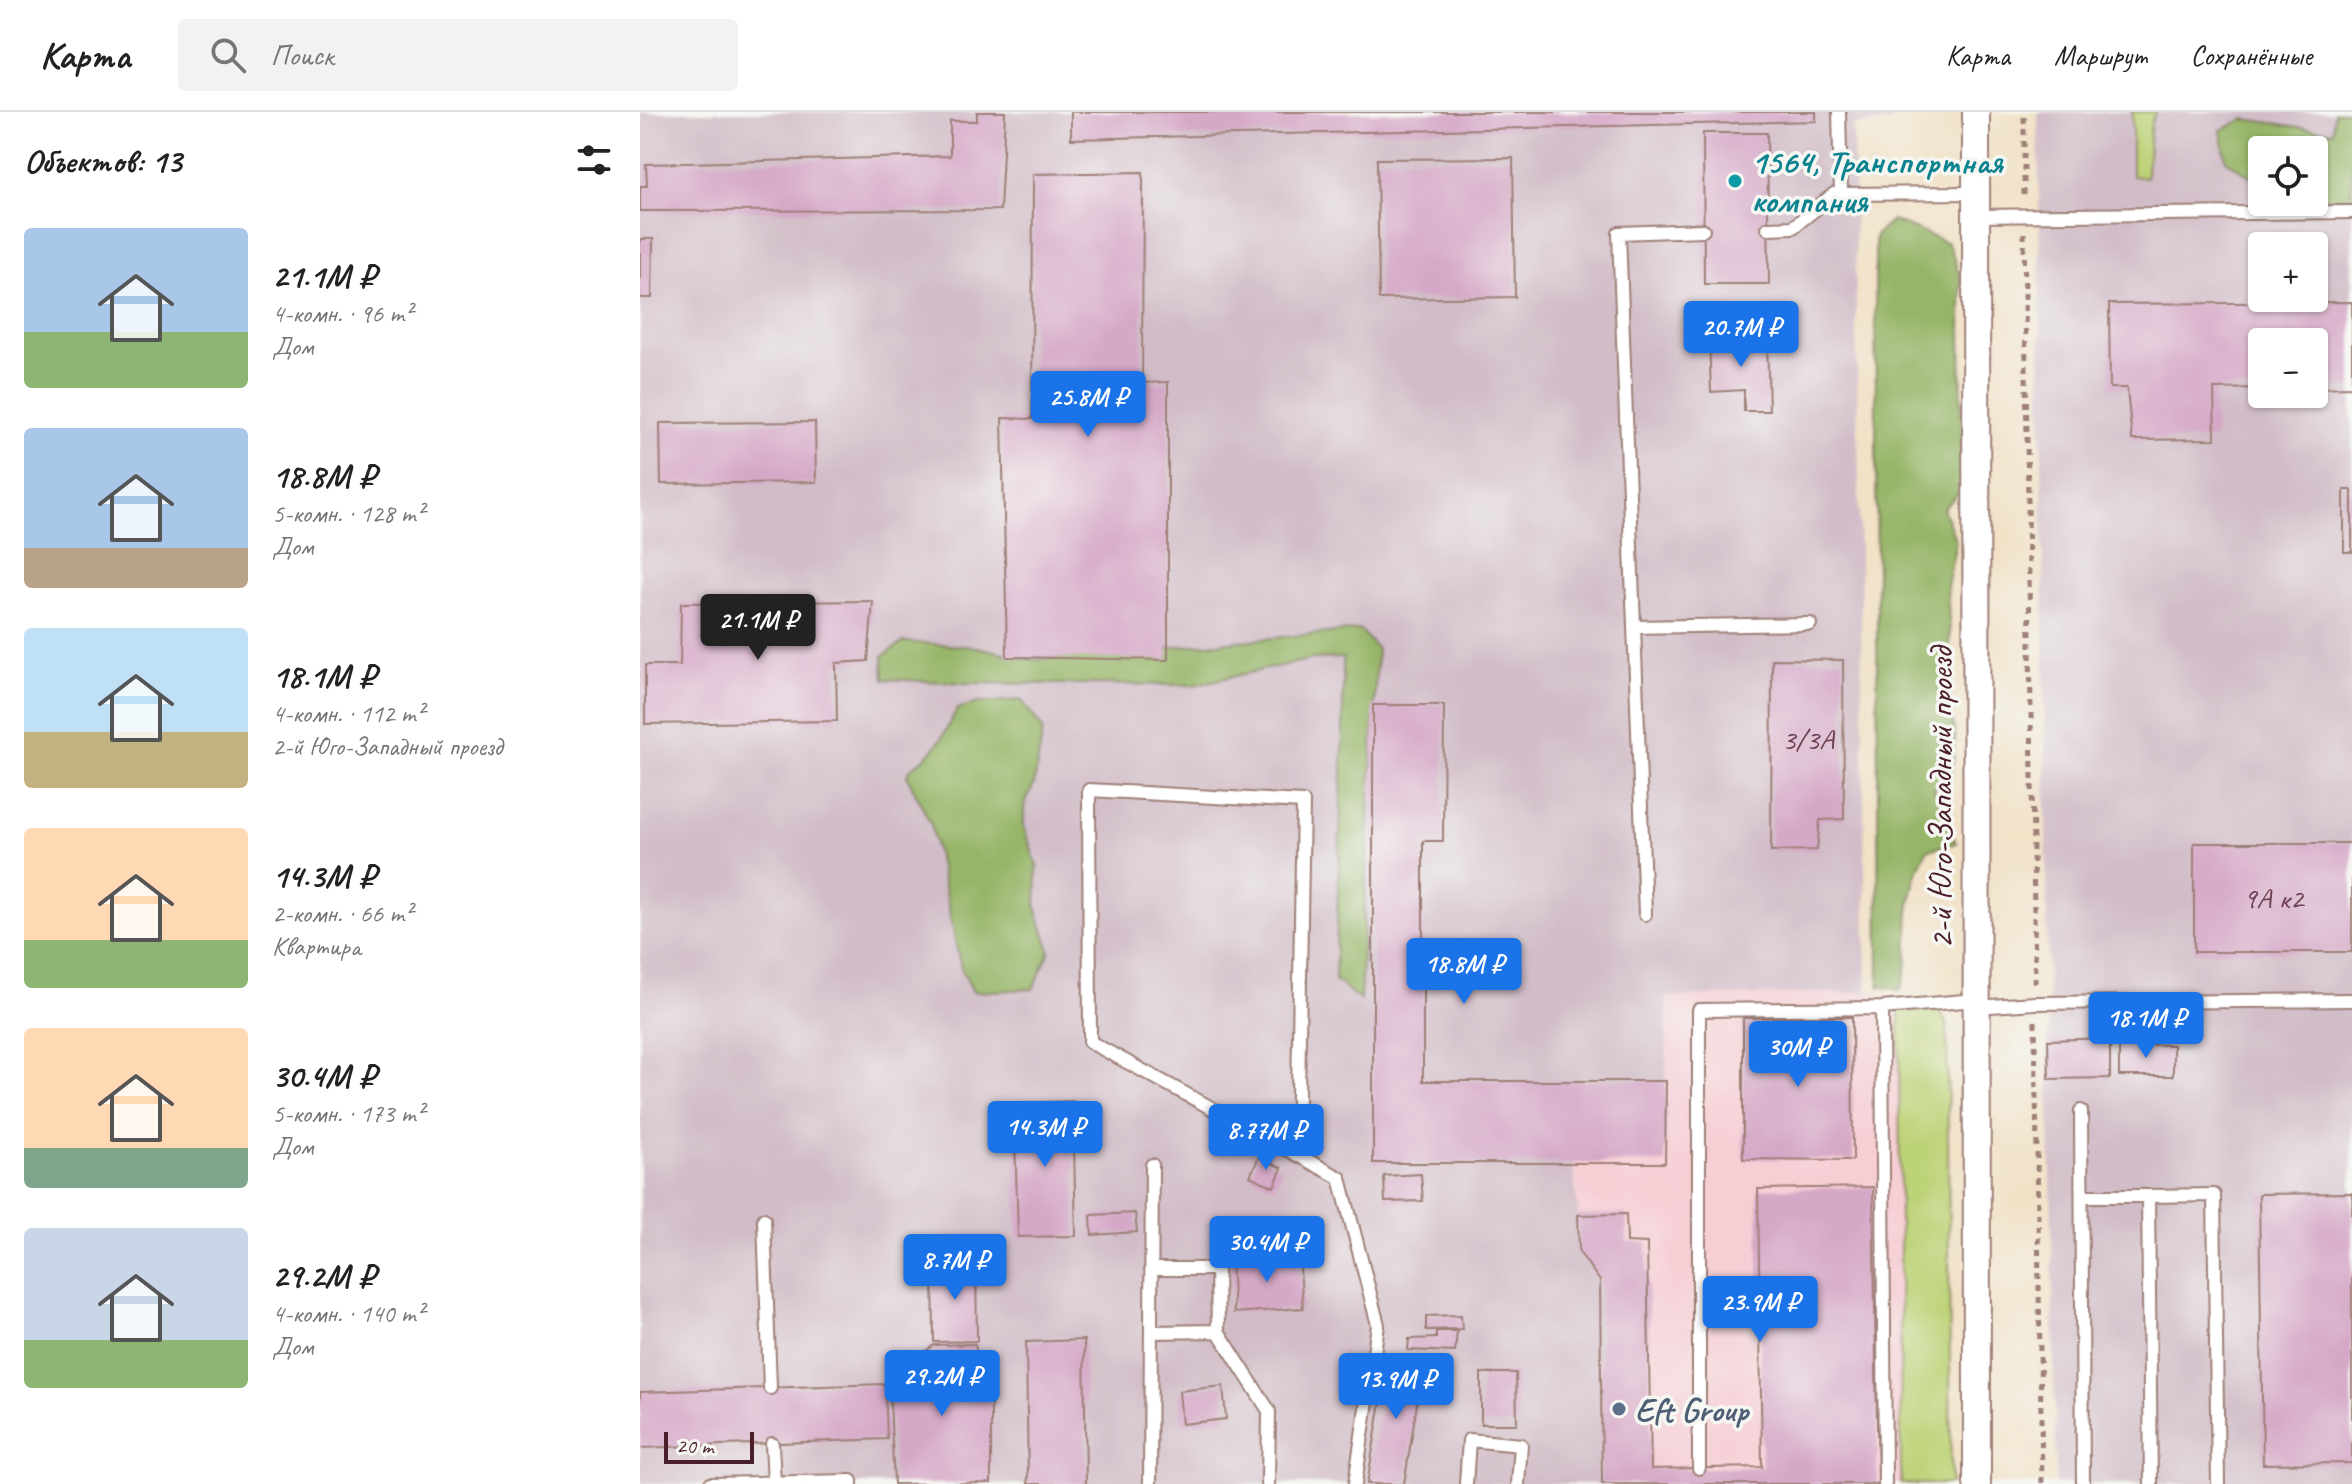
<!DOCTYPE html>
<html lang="ru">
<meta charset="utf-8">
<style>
:root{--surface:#fff;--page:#f2f2f2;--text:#222;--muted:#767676;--line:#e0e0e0;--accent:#1a73e8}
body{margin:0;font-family:Caveat,sans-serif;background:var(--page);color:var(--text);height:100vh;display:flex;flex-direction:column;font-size:30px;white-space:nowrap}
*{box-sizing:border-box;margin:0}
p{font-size:26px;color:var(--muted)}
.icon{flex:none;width:44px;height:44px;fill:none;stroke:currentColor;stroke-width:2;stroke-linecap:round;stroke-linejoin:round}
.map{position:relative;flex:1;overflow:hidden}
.drawer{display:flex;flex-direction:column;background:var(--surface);width:640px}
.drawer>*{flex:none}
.buttons{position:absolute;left:1608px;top:24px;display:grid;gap:16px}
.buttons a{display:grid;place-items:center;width:80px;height:80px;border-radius:8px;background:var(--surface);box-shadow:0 2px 6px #0004;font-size:40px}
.scale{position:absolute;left:24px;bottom:20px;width:90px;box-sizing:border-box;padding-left:8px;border:4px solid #4a1f2b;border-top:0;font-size:22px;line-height:28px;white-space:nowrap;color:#4a1f2b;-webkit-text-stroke:6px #f6f6f2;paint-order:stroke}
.price{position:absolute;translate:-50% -68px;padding:0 18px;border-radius:8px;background:var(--accent);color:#fff;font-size:26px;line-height:52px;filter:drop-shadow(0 2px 4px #0008)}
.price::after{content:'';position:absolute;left:50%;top:48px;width:24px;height:18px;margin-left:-12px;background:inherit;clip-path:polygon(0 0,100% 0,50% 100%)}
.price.active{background:#222;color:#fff}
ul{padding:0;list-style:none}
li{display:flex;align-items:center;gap:24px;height:200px;padding:0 24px}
li span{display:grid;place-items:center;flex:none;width:224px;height:160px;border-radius:8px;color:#555}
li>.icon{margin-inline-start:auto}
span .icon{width:96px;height:96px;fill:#fffc;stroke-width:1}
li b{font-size:34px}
h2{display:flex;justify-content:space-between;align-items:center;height:96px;padding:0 24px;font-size:34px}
header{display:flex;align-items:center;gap:48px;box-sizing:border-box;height:112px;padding:0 40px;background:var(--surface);border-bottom:2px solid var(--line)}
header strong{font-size:38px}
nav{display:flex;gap:44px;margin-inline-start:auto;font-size:28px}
.search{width:560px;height:72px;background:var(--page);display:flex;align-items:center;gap:20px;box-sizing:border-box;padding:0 28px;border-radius:8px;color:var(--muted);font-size:30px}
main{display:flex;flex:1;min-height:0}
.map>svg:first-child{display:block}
.built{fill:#f6cfd5}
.industrial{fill:#d1bdc8;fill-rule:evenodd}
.green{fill:#bdd378;stroke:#847952;stroke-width:2}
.forest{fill:#96b568;stroke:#706a4a;stroke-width:2}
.building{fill:#d5a8c7}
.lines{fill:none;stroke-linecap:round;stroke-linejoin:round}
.lane-casing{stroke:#9e8078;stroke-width:16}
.street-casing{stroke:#9e8078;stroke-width:30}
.path{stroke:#9e8078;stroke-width:5;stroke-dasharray:6 6;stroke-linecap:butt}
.lane{stroke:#fff;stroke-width:12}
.street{stroke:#fff;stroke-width:26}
.culture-dot{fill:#0f9aa8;stroke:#f6f6f2;stroke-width:3}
.service-dot{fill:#5c6f8a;stroke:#f6f6f2;stroke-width:3}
.labels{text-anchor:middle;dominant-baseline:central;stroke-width:7;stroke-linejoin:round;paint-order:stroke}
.number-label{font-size:30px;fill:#6d4152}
.culture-label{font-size:34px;font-weight:bold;fill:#0d838f;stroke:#f6f6f2;text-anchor:start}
.street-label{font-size:34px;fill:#4a1f2b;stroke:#f6f6f2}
.service-label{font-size:34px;font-weight:bold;fill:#4e5e75;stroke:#f6f6f2;text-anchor:start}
</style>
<header>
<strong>Карта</strong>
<div class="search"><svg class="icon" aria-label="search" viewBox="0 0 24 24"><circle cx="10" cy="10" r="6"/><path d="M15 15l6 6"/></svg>Поиск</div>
<nav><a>Карта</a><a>Маршрут</a><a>Сохранённые</a></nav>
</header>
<main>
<section class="drawer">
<h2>Объектов: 13<svg class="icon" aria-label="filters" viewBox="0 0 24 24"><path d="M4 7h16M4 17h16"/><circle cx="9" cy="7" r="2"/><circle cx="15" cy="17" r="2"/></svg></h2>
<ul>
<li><span style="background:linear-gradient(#a9c7e8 65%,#8fb573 0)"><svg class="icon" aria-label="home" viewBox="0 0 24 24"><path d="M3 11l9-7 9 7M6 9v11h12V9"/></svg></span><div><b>21.1M ₽</b><p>4-комн. · 96 m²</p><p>Дом</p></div></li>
<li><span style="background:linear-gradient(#a9c7e8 75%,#b9a48a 0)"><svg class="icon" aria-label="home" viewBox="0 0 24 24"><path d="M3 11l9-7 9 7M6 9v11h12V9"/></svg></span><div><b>18.8M ₽</b><p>5-комн. · 128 m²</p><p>Дом</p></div></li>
<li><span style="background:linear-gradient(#bfe0f5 65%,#c2b280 0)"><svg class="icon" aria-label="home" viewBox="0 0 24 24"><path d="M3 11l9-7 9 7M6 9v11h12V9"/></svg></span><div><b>18.1M ₽</b><p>4-комн. · 112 m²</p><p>2-й Юго-Западный проезд</p></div></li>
<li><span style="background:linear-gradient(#ffd9b3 70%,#8fb573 0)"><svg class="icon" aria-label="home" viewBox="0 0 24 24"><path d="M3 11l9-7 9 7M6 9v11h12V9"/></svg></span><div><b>14.3M ₽</b><p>2-комн. · 66 m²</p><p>Квартира</p></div></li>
<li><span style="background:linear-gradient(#ffd9b3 75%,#7fa58c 0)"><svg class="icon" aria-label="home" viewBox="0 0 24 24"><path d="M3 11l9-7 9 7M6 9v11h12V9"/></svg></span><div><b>30.4M ₽</b><p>5-комн. · 173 m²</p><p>Дом</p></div></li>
<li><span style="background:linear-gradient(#c9d6e8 70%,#8fb573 0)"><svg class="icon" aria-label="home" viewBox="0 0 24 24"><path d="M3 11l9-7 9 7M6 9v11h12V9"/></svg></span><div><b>29.2M ₽</b><p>4-комн. · 140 m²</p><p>Дом</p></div></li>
</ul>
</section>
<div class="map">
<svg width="1712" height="1372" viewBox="0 0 1712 1372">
<rect width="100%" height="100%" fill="#f6f6f2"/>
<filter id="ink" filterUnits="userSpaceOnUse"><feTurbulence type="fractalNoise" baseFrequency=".0125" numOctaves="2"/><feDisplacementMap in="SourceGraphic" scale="16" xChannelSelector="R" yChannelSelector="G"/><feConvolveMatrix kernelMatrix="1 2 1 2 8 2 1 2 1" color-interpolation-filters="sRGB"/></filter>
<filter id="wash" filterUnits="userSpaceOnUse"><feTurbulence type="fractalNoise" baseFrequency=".006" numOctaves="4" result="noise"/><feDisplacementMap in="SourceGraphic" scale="32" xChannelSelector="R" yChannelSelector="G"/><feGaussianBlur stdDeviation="1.8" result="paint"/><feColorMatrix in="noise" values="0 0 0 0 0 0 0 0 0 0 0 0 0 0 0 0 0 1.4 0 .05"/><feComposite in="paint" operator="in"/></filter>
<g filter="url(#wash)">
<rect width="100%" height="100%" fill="#f1e1c6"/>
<path class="built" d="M1227,880L1259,886L1261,1372H962L960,1169L939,1140L938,1103L933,1051H1025L1026,885Z"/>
<path class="industrial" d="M0,0H1253L1252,9L1213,14L1227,880L1027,885L1025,1051H933L938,1103L939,1140L960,1169L962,1372H0Z
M1398,0H1712V1372H1416L1408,891ZM1622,38H1674V90H1622ZM1622,134H1674V186H1622ZM1622,230H1674V282H1622Z"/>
<path class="green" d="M1492,0H1516L1511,10L1506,65L1492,64Z
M1259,897L1299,898L1307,913L1311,1372H1261Z"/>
<path class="forest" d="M1694,0H1712V87H1674V38H1622V72L1586,48L1581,18L1605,7L1693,20Z
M1252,108L1308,131L1321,166L1322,378L1303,397L1316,429L1307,474L1310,524L1307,576L1315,623L1312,662L1294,676L1316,731L1287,738C1273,762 1268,795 1268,823C1267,844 1269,858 1260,878L1239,874L1235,124Z
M720,518L737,537L720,888L695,868L703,629V546L673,547L553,573L328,571L244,567L243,544L264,530L337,535L394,548Z
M381,588L403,617L394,672L384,694V716L397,754L396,796L410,839L393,877L333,880L321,856L291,712L267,664C274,650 274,655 285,646C299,634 309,613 317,597L338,591Z"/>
<g id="blocks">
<path class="building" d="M337,0H365L360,98L0,99V74H7L6,52L310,44V9H337Z
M431,0H1176V9L431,27Z
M1063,21H1127L1129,172H1064Z
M873,46L875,185L739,187L737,47Z
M503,60L502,271L528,270V548L367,545L362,306L392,307L393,62Z
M0,127H13L12,186H0Z
M1712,190V275L1674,276V230H1622V276L1574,277L1575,327L1492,328L1487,276H1470L1469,192Z
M1127,223L1129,299H1104V278L1071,280L1069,225Z
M175,310L176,370L21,372L20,311Z
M1704,378H1712V440H1704Z
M233,489L228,549L196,551L197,609L5,612V553H40L41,491Z
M1132,547L1203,548L1204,707L1180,708L1177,738L1131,739Z
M733,593H804L803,729H783V969H1026L1025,1051H733Z
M1554,731H1712V840H1554Z
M1212,905L1213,1048L1103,1047V906Z
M1470,926V966L1409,967L1408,928Z
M1479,932L1533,933V964H1479Z
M433,989L436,1124L378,1125L374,991Z
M619,1045L642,1056L634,1075L610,1064Z
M781,1062L783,1089L745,1090L744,1064Z
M1233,1075L1238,1372H962L960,1169L939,1140L938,1103L986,1102L987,1130L1007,1131L1011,1357L1122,1355L1118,1077Z
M1712,1081V1351L1623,1352L1619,1082Z
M495,1101L497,1120L452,1123L451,1103Z
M659,1144L663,1196L594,1201L591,1148Z
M336,1151L337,1229L294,1230L293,1152Z
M821,1203L822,1217L786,1218V1204Z
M796,1219H817L815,1240L768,1238L769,1227L796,1226Z
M444,1228L446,1372H388L386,1230Z
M335,1232L340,1258L351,1261V1371L254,1372L249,1266L294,1233Z
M749,1243L784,1249L764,1372H727Z
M841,1261H876L877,1312H841Z
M245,1272L247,1327L0,1336V1280Z
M583,1274L586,1307L542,1312L539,1279Z"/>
</g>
</g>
<g filter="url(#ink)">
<use href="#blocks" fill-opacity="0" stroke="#9e8078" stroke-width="2"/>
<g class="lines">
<defs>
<path id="lane" d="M1199,0L1201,82
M1336,104L1712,100
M1128,116L1153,115L1194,82L1336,81
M994,515L1170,512
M1005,802L979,121L1063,118
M1336,895L1395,891L1712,888
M1242,896L1245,1372
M1441,999L1443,1372
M657,1043L663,690L449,678L450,930L700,1066L738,1213L715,1372
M1442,1084H1508
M124,1107L130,1276
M511,1157H577L578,1219L629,1299L628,1372
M511,1220L578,1219
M132,1332L134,1370
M1059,1356V898L1242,896L1336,888
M70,1372L211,1369V1372
M510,1372L512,1053
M826,1372L829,1328L881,1333L878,1372
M1511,1372L1508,1084L1574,1083L1578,1372"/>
<path id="street" d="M1336,0L1337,1372"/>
</defs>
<use href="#lane" class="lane-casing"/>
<use href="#street" class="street-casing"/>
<path class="path" d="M1384,83V0
M1384,121L1395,871
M1395,909L1402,1372"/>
<use href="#lane" class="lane"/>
<use href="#street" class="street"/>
</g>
</g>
<circle class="culture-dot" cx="1095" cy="69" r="8"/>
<circle class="service-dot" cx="979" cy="1297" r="8"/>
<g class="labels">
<g class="number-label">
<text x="1168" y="627">3/3А</text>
<text x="1633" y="786">9А к2</text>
</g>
<g class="culture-label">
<text x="1111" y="49">1564, Транспортная<tspan x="1111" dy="39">компания</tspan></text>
</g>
<g class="street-label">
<text transform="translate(1300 686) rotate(-90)">2-й Юго-Западный проезд</text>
</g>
<g class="service-label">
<text x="995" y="1297">Eft Group</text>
</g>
</g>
</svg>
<div class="buttons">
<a><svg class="icon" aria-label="locate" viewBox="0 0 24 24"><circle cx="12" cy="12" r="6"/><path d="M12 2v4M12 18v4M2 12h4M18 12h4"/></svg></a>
<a>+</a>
<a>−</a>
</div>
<div class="scale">20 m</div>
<b class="price" style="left:1101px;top:257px">20.7M ₽</b>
<b class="price" style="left:448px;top:327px">25.8M ₽</b>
<b class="price active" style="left:118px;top:550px">21.1M ₽</b>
<b class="price" style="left:824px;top:894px">18.8M ₽</b>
<b class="price" style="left:1506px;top:948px">18.1M ₽</b>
<b class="price" style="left:1158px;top:977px">30M ₽</b>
<b class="price" style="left:405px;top:1057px">14.3M ₽</b>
<b class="price" style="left:626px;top:1060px">8.77M ₽</b>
<b class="price" style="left:627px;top:1172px">30.4M ₽</b>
<b class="price" style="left:315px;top:1190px">8.7M ₽</b>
<b class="price" style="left:1120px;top:1232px">23.9M ₽</b>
<b class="price" style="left:302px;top:1306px">29.2M ₽</b>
<b class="price" style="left:756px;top:1309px">13.9M ₽</b>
</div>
</main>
